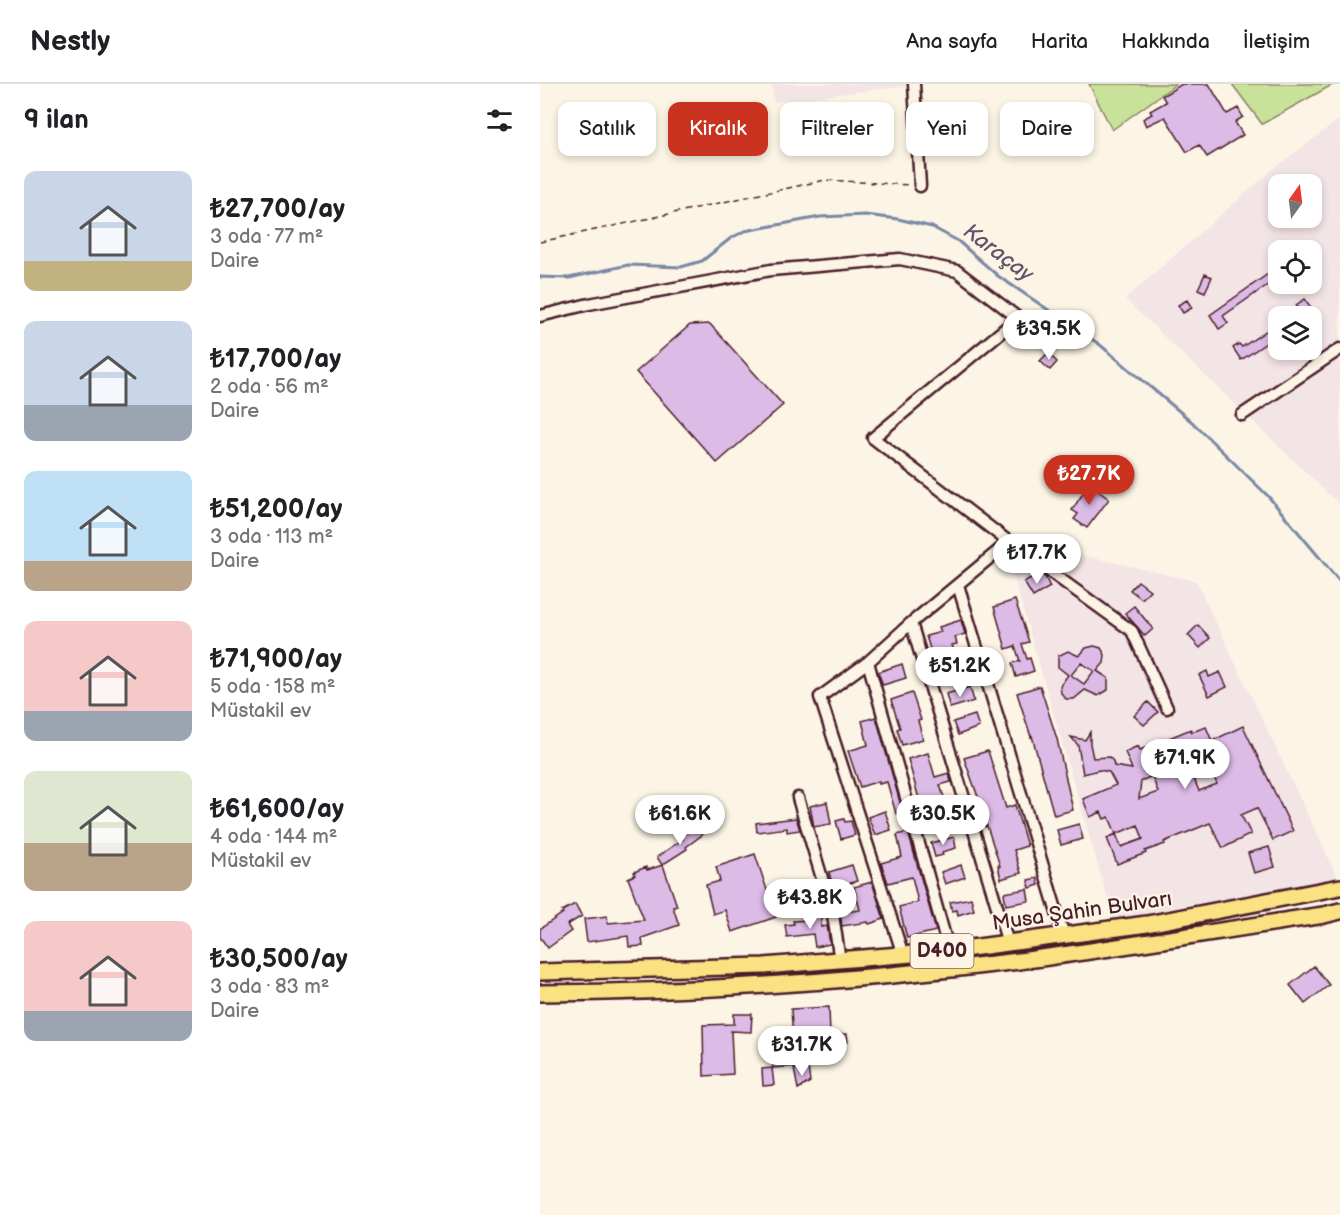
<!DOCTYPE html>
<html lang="tr">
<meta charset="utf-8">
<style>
:root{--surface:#fff;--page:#f2f2f2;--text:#202124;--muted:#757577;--line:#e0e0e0;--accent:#c8321e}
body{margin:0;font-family:"Balsamiq Sans",sans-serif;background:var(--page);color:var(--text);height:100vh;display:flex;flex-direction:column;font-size:22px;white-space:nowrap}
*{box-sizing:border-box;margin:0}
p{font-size:20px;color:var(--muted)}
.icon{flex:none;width:33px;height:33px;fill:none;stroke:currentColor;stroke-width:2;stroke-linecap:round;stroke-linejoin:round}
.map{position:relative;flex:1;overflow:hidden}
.sheet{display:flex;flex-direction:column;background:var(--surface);width:540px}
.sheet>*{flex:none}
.guide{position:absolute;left:18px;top:18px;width:570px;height:54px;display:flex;gap:12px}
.needle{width:39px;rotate:14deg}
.controls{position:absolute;left:728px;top:90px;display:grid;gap:12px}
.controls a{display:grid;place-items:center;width:54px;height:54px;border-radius:12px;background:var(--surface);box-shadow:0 3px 9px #0003;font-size:30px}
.price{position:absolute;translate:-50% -51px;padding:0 14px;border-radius:21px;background:#fff;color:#222;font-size:20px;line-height:39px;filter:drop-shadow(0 2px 3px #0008)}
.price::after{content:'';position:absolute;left:50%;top:36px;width:18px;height:14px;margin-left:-9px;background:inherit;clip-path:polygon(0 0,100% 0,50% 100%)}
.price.current{background:var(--accent);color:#fff}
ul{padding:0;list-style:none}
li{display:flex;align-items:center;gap:18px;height:150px;padding:0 24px}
li span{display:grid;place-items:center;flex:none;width:168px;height:120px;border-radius:12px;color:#555}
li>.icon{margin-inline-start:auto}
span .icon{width:72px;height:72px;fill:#fffc;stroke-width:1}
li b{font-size:26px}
h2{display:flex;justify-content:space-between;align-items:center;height:72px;padding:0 24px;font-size:26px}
.chip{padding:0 21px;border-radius:12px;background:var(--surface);box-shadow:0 3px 9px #0003;font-size:21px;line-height:54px}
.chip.current{background:var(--accent);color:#fff}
header{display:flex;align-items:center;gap:36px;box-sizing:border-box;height:84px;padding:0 30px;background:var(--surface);border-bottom:2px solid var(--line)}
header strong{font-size:28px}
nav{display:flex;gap:33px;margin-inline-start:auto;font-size:21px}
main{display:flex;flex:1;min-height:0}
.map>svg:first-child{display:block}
.built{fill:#f3e4e6;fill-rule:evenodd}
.green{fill:#c8e299;stroke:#898062;stroke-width:1.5}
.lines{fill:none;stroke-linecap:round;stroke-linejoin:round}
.stream{stroke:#7987a5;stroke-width:3}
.building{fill:#ddbbe7;stroke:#4a1f2b;stroke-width:1.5;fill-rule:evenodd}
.minor-casing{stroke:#4a1f2b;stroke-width:15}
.highway-casing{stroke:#4a1f2b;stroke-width:20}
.path{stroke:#4a1f2b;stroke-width:1.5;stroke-dasharray:6 4.5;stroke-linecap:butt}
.minor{stroke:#fcf5e5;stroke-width:10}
.highway{stroke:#fae181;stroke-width:15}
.labels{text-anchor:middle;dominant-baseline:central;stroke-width:4.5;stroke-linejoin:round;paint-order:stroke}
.shield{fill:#fcf5e5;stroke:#7f5f63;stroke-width:1.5}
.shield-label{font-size:20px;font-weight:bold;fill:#4a1f2b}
.street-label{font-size:21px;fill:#4a1f2b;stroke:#fcf5e5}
.water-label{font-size:22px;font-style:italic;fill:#615368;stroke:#fcf5e5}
</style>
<header>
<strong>Nestly</strong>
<nav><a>Ana sayfa</a><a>Harita</a><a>Hakkında</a><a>İletişim</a></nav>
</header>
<main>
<section class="sheet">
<h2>9 ilan<svg class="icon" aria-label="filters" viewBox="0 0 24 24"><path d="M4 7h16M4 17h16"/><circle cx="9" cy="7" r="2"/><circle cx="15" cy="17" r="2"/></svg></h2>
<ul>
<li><span style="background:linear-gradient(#c9d6e8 75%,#c2b280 0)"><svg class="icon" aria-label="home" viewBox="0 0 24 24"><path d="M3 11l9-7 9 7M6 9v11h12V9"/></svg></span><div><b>₺27,700/ay</b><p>3 oda · 77 m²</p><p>Daire</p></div></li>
<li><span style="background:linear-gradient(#c9d6e8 70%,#9aa5b1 0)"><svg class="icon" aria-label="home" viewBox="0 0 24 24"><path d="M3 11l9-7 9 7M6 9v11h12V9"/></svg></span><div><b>₺17,700/ay</b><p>2 oda · 56 m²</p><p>Daire</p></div></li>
<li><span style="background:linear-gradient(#bfe0f5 75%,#b9a48a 0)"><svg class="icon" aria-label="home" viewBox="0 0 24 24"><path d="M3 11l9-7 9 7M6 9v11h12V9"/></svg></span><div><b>₺51,200/ay</b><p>3 oda · 113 m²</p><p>Daire</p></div></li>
<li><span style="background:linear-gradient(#f6c9c9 75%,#9aa5b1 0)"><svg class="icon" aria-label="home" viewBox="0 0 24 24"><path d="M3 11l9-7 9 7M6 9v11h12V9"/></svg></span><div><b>₺71,900/ay</b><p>5 oda · 158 m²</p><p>Müstakil ev</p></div></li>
<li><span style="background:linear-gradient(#dfe7d0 60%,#b9a48a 0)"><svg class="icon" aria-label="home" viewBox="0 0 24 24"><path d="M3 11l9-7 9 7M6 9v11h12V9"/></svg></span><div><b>₺61,600/ay</b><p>4 oda · 144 m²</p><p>Müstakil ev</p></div></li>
<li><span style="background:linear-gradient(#f6c9c9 75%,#9aa5b1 0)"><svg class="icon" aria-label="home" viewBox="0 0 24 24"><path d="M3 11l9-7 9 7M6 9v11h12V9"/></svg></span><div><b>₺30,500/ay</b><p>3 oda · 83 m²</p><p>Daire</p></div></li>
</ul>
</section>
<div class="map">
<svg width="800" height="1131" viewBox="0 0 800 1131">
<rect width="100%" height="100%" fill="#fcf5e5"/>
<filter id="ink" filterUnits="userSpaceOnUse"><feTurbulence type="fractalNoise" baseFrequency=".0167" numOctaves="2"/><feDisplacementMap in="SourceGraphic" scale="12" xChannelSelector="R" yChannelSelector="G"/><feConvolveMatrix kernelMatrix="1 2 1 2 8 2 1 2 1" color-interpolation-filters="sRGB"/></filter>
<g filter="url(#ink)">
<path class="built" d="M232,0H384L233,18Z
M800,35V421L585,215L732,86ZM738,100H771V134H738ZM738,166H771V200H738ZM738,232H771V266H738Z
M462,453L656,497L798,794L574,837Z"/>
<path class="green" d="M549,0H636L572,46Z
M692,0H794L722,40Z"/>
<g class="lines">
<path class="stream" d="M0,193L29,194L88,181L141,183L162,177L191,154L205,147L280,133L325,131L358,135L392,143L418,157L458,192L559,260L651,337L728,412L800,498"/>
</g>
<path class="building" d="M642,0H669L687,30L698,24L703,33L695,38L703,51L667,73L659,61L647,68L625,33L606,42L603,35L612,30L610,27L626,18L622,12Z
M738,183V207L732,198L683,232L688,239L679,245L670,231Z
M665,190L672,193L665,208L658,205Z
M765,215L773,227L766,232H748L759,226L756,221Z
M647,216L652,224L643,229L638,221Z
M738,239V251L701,276L693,264L699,260L702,263Z
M170,240L243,321L177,379L96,288L150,241Z
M508,269L517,278L510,286L500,277Z
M549,400L569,415L547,444L534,435L538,430L532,426Z
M499,489L505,493L510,503L493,513L484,498Z
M598,497L610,506L602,515L590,506Z
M475,516L489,558L482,560L487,575L490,574L494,587L476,593L472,579L480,577L475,562L466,565L454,523Z
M594,522L613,545L605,552L585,529Z
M421,536L425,550L415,553L417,560L412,561L421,587L403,593L394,567L391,568L386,552L401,548L399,543Z
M658,541L670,554L660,564L648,551Z
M554,562L561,564L565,571L564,579L557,587L568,594V606L558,612L545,606L534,615H526L521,609L520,602L528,591L518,583V572L528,567L539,572L546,564ZM541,579L554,587L544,600L531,591Z
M362,580L366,594L343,601L338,588Z
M667,587L669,593L680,588L687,603L669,612L659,591Z
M500,602L517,655L533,726L514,731L492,652L491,653L477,609Z
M430,603L434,617L410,624L406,610Z
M372,609L381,636L378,637L383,655L362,661L357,645L360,644L351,616Z
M608,618L618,628L604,641L594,632Z
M435,631L439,643L418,651L413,638Z
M336,633L363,729L356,730L347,698L339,700V697L320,703L308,667L328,661L322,637Z
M703,642L753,747L733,756L717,724L701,731L711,750L683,764L670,739L624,758L625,760L605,767L606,769L577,780L567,754L576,750L581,763L603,755L598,741L576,750L569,733L564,735L561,728L550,733L543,715L576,701L569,688L559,686L543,690L538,661L531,653L545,656L550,648V660L553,674L569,673L573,677L574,682L592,685L585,668L598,662L600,666L651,645L652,648L666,643L672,657ZM668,680L677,700L659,707L651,688ZM612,692L618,708L599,715L601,697Z
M448,667L466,724L475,721L487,762L474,766L481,789L461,795L458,782H460L447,742L445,743L441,728L443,727L424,674Z
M388,669L395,693L409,689L411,698L400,701L408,725L403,727L407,739L387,744L368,675Z
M287,718L291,740L274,743L270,722Z
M345,727L351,746L335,751L328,733Z
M256,734L260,746L247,748V744L217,748L216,739Z
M304,735L305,738L311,737L315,751L301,755L296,737Z
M539,740L543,755L521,761L517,746Z
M156,742L162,751L146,763L147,765L122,781L117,773L143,755L141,752Z
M368,748L396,847L367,854L359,823L378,818L372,793L348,799L341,779L362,773L357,751Z
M414,753L416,764L402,768L403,771L395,773L391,759Z
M729,763L735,783L714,789L708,769Z
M215,770L236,833L192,848L185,826L173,830L166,801L180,797L176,783Z
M123,781L137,822L133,823L139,841L102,854L103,862L89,863L88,852L47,858L44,835L67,832L68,839L104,836L88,794L95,791L94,788L106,783L107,786Z
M312,781L317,797L293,804L289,788Z
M421,781L425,793L405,800L401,788Z
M497,794L499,801L490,804L488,796Z
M332,798L344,835L329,840L328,838L302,842L300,829L320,826L314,803Z
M487,805L489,817L466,821L464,809Z
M431,814L434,826L418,831L417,826L412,827L410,818Z
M35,820L42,832L27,841L31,847L8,864L0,853V845L23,829L22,827Z
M281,829V843L287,842L290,860L275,863L273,850L247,853L245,841L254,840L253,837L268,836V830Z
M774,882L789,901L765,920L750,901Z
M289,923L290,951L307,950L308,958L296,959V969L284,970V966L256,969L257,982L233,984L232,969H240L239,958L253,957L251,925Z
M194,930H212L211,948L191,947L193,990L164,992L163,941L194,940Z
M268,983L270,998L258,1005L254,985Z
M232,984L234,1001L223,1002L222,985Z"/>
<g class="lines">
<defs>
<path id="minor" d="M374,0L380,102
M0,232L49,220L231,186L360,175L417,187L478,234L333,354L469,458L592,547L627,624
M702,331L800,265
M418,501L524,852
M371,539L468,859
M328,578L409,867
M258,714L293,831L300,877
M363,871L280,613L328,578L371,539L469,458"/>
<path id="highway" d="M0,888L224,882L409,867L607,840L800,803
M0,909C160,908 320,897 479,877C581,864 682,846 784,831L800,827"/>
</defs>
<use href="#minor" class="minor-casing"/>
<use href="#highway" class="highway-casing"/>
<path class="path" d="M0,158L285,96L370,101"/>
<use href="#minor" class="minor"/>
<use href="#highway" class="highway"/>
</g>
</g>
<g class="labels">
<rect class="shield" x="370.5" y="850" width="63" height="34" rx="4.5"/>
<g class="shield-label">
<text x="402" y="867">D400</text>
</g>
<g class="street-label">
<text transform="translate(542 827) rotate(-8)">Musa Şahin Bulvarı</text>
</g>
<g class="water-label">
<text transform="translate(458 169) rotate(37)">Karaçay</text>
</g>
</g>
</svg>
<div class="controls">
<a><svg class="needle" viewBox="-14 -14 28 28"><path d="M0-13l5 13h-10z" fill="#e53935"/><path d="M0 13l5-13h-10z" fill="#757577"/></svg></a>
<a><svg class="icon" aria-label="locate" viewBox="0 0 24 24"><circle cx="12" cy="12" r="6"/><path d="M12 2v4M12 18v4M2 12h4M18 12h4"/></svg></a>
<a><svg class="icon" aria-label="layers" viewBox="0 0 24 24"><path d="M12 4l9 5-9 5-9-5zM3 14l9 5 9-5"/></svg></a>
</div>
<b class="price" style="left:509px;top:277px">₺39.5K</b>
<b class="price current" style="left:549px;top:422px">₺27.7K</b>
<b class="price" style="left:497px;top:501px">₺17.7K</b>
<b class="price" style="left:420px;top:614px">₺51.2K</b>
<b class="price" style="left:645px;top:706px">₺71.9K</b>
<b class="price" style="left:140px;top:762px">₺61.6K</b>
<b class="price" style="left:403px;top:762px">₺30.5K</b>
<b class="price" style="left:270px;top:846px">₺43.8K</b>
<b class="price" style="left:262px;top:993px">₺31.7K</b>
<div class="guide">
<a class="chip">Satılık</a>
<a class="chip current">Kiralık</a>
<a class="chip">Filtreler</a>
<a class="chip">Yeni</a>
<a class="chip">Daire</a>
</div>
</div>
</main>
